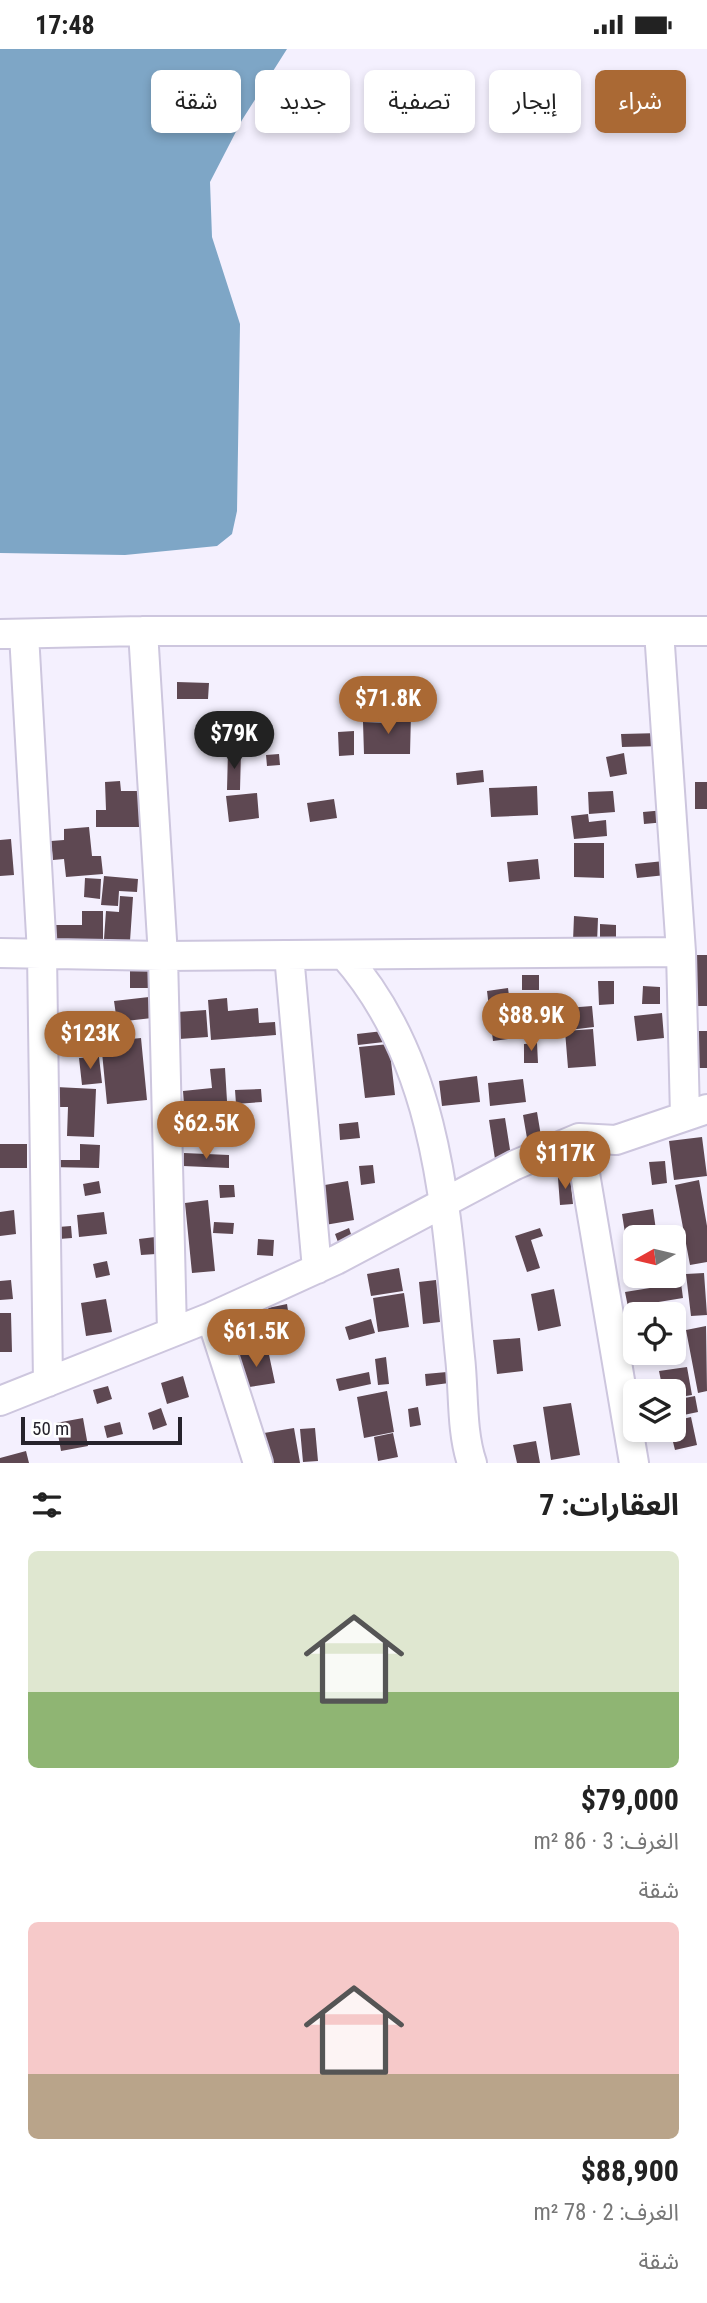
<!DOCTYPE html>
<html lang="ar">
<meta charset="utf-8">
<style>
:root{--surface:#fff;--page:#f2f2f2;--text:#222;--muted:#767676;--accent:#aa6934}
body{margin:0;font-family:"Roboto Condensed","Noto Sans Arabic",sans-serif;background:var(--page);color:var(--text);direction:rtl;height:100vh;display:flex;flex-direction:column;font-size:26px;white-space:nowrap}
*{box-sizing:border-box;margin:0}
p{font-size:23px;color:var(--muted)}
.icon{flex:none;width:38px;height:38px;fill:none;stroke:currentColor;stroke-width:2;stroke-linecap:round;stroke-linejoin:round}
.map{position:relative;height:1414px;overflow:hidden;direction:ltr}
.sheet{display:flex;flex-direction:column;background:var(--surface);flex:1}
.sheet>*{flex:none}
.hud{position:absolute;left:21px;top:21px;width:665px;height:63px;direction:rtl;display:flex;gap:14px}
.needle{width:46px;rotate:262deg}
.buttons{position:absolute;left:623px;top:1176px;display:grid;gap:14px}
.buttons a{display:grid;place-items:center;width:63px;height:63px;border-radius:10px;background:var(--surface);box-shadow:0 4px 10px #0003;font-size:35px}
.scale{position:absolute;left:21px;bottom:18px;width:161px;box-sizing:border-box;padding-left:7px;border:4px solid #26232c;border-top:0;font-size:19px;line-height:24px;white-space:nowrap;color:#26232c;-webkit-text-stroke:5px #fff;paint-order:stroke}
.price{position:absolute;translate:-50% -60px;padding:0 16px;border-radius:24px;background:var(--accent);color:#fff;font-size:23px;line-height:46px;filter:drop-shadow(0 2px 4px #0008)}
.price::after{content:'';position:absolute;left:50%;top:42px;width:21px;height:16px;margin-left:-10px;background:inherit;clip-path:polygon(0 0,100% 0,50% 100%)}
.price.current{background:#222;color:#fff}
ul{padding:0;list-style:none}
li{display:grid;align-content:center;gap:14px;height:371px;padding:0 28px}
li span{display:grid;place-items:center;height:217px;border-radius:10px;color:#555}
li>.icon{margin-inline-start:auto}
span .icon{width:126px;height:126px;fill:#fffc;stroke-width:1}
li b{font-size:30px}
h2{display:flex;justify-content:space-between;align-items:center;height:84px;padding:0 28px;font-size:30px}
.tag{padding:0 24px;border-radius:10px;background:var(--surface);box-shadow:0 4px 10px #0003;font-size:24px;line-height:63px}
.tag.current{background:var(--accent);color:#fff}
.status{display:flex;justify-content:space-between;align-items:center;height:49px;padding:0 35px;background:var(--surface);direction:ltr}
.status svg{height:19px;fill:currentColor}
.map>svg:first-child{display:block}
.water{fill:#7ea6c6}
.building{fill:#5e4852}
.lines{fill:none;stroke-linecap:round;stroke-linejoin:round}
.minor-casing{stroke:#cdc6de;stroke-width:32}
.minor{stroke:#fff;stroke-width:28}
</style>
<div class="status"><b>17:48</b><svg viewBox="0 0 49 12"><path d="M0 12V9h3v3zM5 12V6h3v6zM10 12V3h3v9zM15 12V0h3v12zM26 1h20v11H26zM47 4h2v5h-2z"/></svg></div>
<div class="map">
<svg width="707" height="1414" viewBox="0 0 707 1414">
<rect width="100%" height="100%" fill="#f4f0fe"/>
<path class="water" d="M0,0H287L242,71L210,133L212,188L240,275L237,462L232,485L217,497L125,506L0,504Z"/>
<path class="building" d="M177,633L209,634L208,650H177Z
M404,635L407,649L370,654L369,639Z
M390,665H411L410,705H364L363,673L390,674Z
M354,682V706L339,707L338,683Z
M661,684V697L622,698L621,685Z
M228,702L241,703L240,741H227Z
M624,704L627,725L610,728L606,708Z
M279,705L280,716L267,717L266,706Z
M483,721L484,733L457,736L456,724Z
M120,732L121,742H150L151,778H96V761H106L105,733Z
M695,733H707V760H695Z
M537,737L538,766L491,768L489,739Z
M613,742L615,763L589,765L588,743Z
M257,744L259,769L229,773L226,747Z
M334,750L337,769L310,773L307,754Z
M665,761L666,773L644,775L643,763Z
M588,765L589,773L606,771L607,787L574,790L571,767Z
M89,778L92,807H101L103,825L66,828L64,810L53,811L51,792L64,791V780Z
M11,790L14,826L0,827V791Z
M574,794H604V829L574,828Z
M538,810L540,830L509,833L507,813Z
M664,812L666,826L637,829L635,815Z
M104,827L138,830L137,843L119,842L118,857L101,856Z
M85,829L101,830L100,850L84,848Z
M120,847L133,848L130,892L104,890L106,862L119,863Z
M82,862H103V893H51V876H82Z
M574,867L598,869L597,894L573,892Z
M600,875L616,876V894H600Z
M696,906H707V957H697Z
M130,921L149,922V939H130Z
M522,926H539V941H522Z
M598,932H614V955L599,956Z
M643,937L660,938V955H642Z
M508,939L512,970L536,967L539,986L493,992L487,942Z
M149,948L152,969L117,973L114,952Z
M227,949L228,962L258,959L259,974L275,973L276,986L211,991L208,951Z
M592,957L594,978L569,981L567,959Z
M206,961L208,988L179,990L177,963Z
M662,964L664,989L637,992L634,967Z
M593,980L596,1017L568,1019L565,982Z
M383,982L384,993L358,996L357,985Z
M694,982H707V1019H696Z
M141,989L147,1051L107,1055L101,993Z
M537,994L538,1014H524V995Z
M389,995L395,1046L365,1049L359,998Z
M99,1008L102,1034L82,1036L79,1009Z
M225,1019L227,1052L184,1056L183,1042L212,1039L210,1020Z
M477,1027L480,1053L442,1057L439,1032Z
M523,1030L526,1053L490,1057L488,1034Z
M56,1038L96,1040L94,1088L67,1087L68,1058H56Z
M261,1040L262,1053L236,1055L235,1041Z
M537,1063L542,1093L528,1095L523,1066Z
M505,1069L511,1107L495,1110L489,1071Z
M358,1073L360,1089L340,1091L339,1075Z
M702,1088L707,1127L674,1131L669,1092Z
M0,1095H27V1119H0Z
M80,1095L100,1096L99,1119L50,1118V1111H80Z
M569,1102L574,1124L556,1128L551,1106Z
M184,1104L229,1106V1119L183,1117Z
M665,1112L667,1134L652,1136L649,1113Z
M373,1116L375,1134L361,1136L359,1117Z
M570,1128L573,1155L560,1156L558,1129Z
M699,1131L707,1177V1213L690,1216L675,1136Z
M99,1132L101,1144L85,1147L83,1135Z
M348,1132L354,1171L325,1176L319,1137Z
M219,1136H234L235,1148L220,1149Z
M208,1151L215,1222L192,1224L185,1154Z
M653,1160L657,1188H635V1196L627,1197L622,1165Z
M14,1161L16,1185L0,1187V1163Z
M104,1163L107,1185L79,1188L77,1166Z
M214,1173L234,1174L233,1185L213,1184Z
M71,1177L72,1189L59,1190L58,1178Z
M349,1179L353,1191L339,1196L335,1185Z
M540,1179L543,1187L531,1191L540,1219L527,1223L515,1187Z
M155,1188L156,1205L141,1206L139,1190Z
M258,1190L274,1191L273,1207L257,1206Z
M107,1212L110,1226L96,1229L93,1215Z
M399,1219L403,1242L371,1247L367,1225Z
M704,1224L707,1266L691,1267L686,1225Z
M11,1231L13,1250L0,1251V1232Z
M436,1231L440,1273L423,1275L419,1233Z
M681,1234L683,1249L628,1258L625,1243Z
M554,1240L561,1277L538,1282L531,1245Z
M404,1244L409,1278L378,1283L373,1249Z
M106,1250L112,1283L86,1287L81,1254Z
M287,1255L289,1268L272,1272L268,1259Z
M0,1264H11L12,1303H0Z
M371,1270L375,1284L349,1291L345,1278Z
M683,1270L686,1297L674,1298V1271Z
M706,1277L707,1342L698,1344L686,1281Z
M263,1280L265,1297L235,1301L233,1283Z
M520,1289L523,1322L497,1325L493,1291Z
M268,1301L275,1334L243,1339L237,1306Z
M386,1308L389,1335L378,1336L375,1310Z
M687,1318L692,1346L674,1349V1342H663L659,1322Z
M369,1323L371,1335L339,1342L336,1330Z
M447,1323L449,1334L426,1337L425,1325Z
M183,1327L189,1348L167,1355L161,1334Z
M108,1337L112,1350L97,1355L93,1341Z
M387,1342L394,1383L364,1389L357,1348Z
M695,1347L698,1363L674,1368V1351Z
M571,1354L580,1406L551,1411L543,1358Z
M418,1358L421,1376L410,1378L408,1360Z
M161,1359L167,1376L153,1381L148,1364Z
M691,1368L697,1396L675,1401L670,1381H674V1372Z
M83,1369L88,1397L61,1402L56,1374Z
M120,1373L123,1385L107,1389L104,1377Z
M294,1379L300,1414H269L264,1384Z
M315,1379L318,1412L303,1413L300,1380Z
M393,1384L398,1408L378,1412L374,1388Z
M536,1392L540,1414H517L513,1396Z
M26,1402L29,1414H0V1409Z"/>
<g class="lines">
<defs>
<path id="minor" d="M143,582L163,907L172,1283
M659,582L681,903L685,1067
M0,585L143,582H707
M24,585L42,904L48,1333
M0,904L163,907L681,903
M289,906L317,1220
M344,906C442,1017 446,1168 460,1308C464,1342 461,1382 472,1414
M579,1089L634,1414
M211,1268L258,1414
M0,1352L211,1268L336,1211L515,1116L579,1089L616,1091L707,1060"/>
</defs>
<use href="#minor" class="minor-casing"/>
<use href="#minor" class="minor"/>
</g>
</svg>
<div class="buttons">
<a><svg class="needle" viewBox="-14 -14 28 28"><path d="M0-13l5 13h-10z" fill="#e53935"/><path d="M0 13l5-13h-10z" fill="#767676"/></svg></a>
<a><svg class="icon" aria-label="locate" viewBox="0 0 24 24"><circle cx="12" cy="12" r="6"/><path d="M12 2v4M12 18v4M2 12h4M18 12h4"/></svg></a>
<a><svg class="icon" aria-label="layers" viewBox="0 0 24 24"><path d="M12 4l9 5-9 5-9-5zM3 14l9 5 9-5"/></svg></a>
</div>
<div class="scale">50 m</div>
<b class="price" style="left:388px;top:687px">$71.8K</b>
<b class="price current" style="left:234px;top:722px">$79K</b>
<b class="price" style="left:531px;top:1004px">$88.9K</b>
<b class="price" style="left:90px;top:1022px">$123K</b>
<b class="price" style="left:206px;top:1112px">$62.5K</b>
<b class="price" style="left:565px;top:1142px">$117K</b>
<b class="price" style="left:256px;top:1320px">$61.5K</b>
<div class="hud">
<a class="tag current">شراء</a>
<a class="tag">إيجار</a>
<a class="tag">تصفية</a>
<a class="tag">جديد</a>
<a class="tag">شقة</a>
</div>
</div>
<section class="sheet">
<h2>العقارات: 7<svg class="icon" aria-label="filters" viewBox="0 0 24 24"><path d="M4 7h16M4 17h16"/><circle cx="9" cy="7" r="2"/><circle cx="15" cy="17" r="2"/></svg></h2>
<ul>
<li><span style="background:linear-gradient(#dfe7d0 65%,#8fb573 0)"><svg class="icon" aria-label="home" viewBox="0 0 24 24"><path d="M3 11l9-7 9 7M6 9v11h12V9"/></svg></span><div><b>$79,000</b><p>الغرف: 3 · 86 m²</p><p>شقة</p></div></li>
<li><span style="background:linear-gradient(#f6c9c9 70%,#b9a48a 0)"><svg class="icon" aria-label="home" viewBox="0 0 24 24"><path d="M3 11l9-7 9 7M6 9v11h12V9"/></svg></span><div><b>$88,900</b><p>الغرف: 2 · 78 m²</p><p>شقة</p></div></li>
</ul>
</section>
